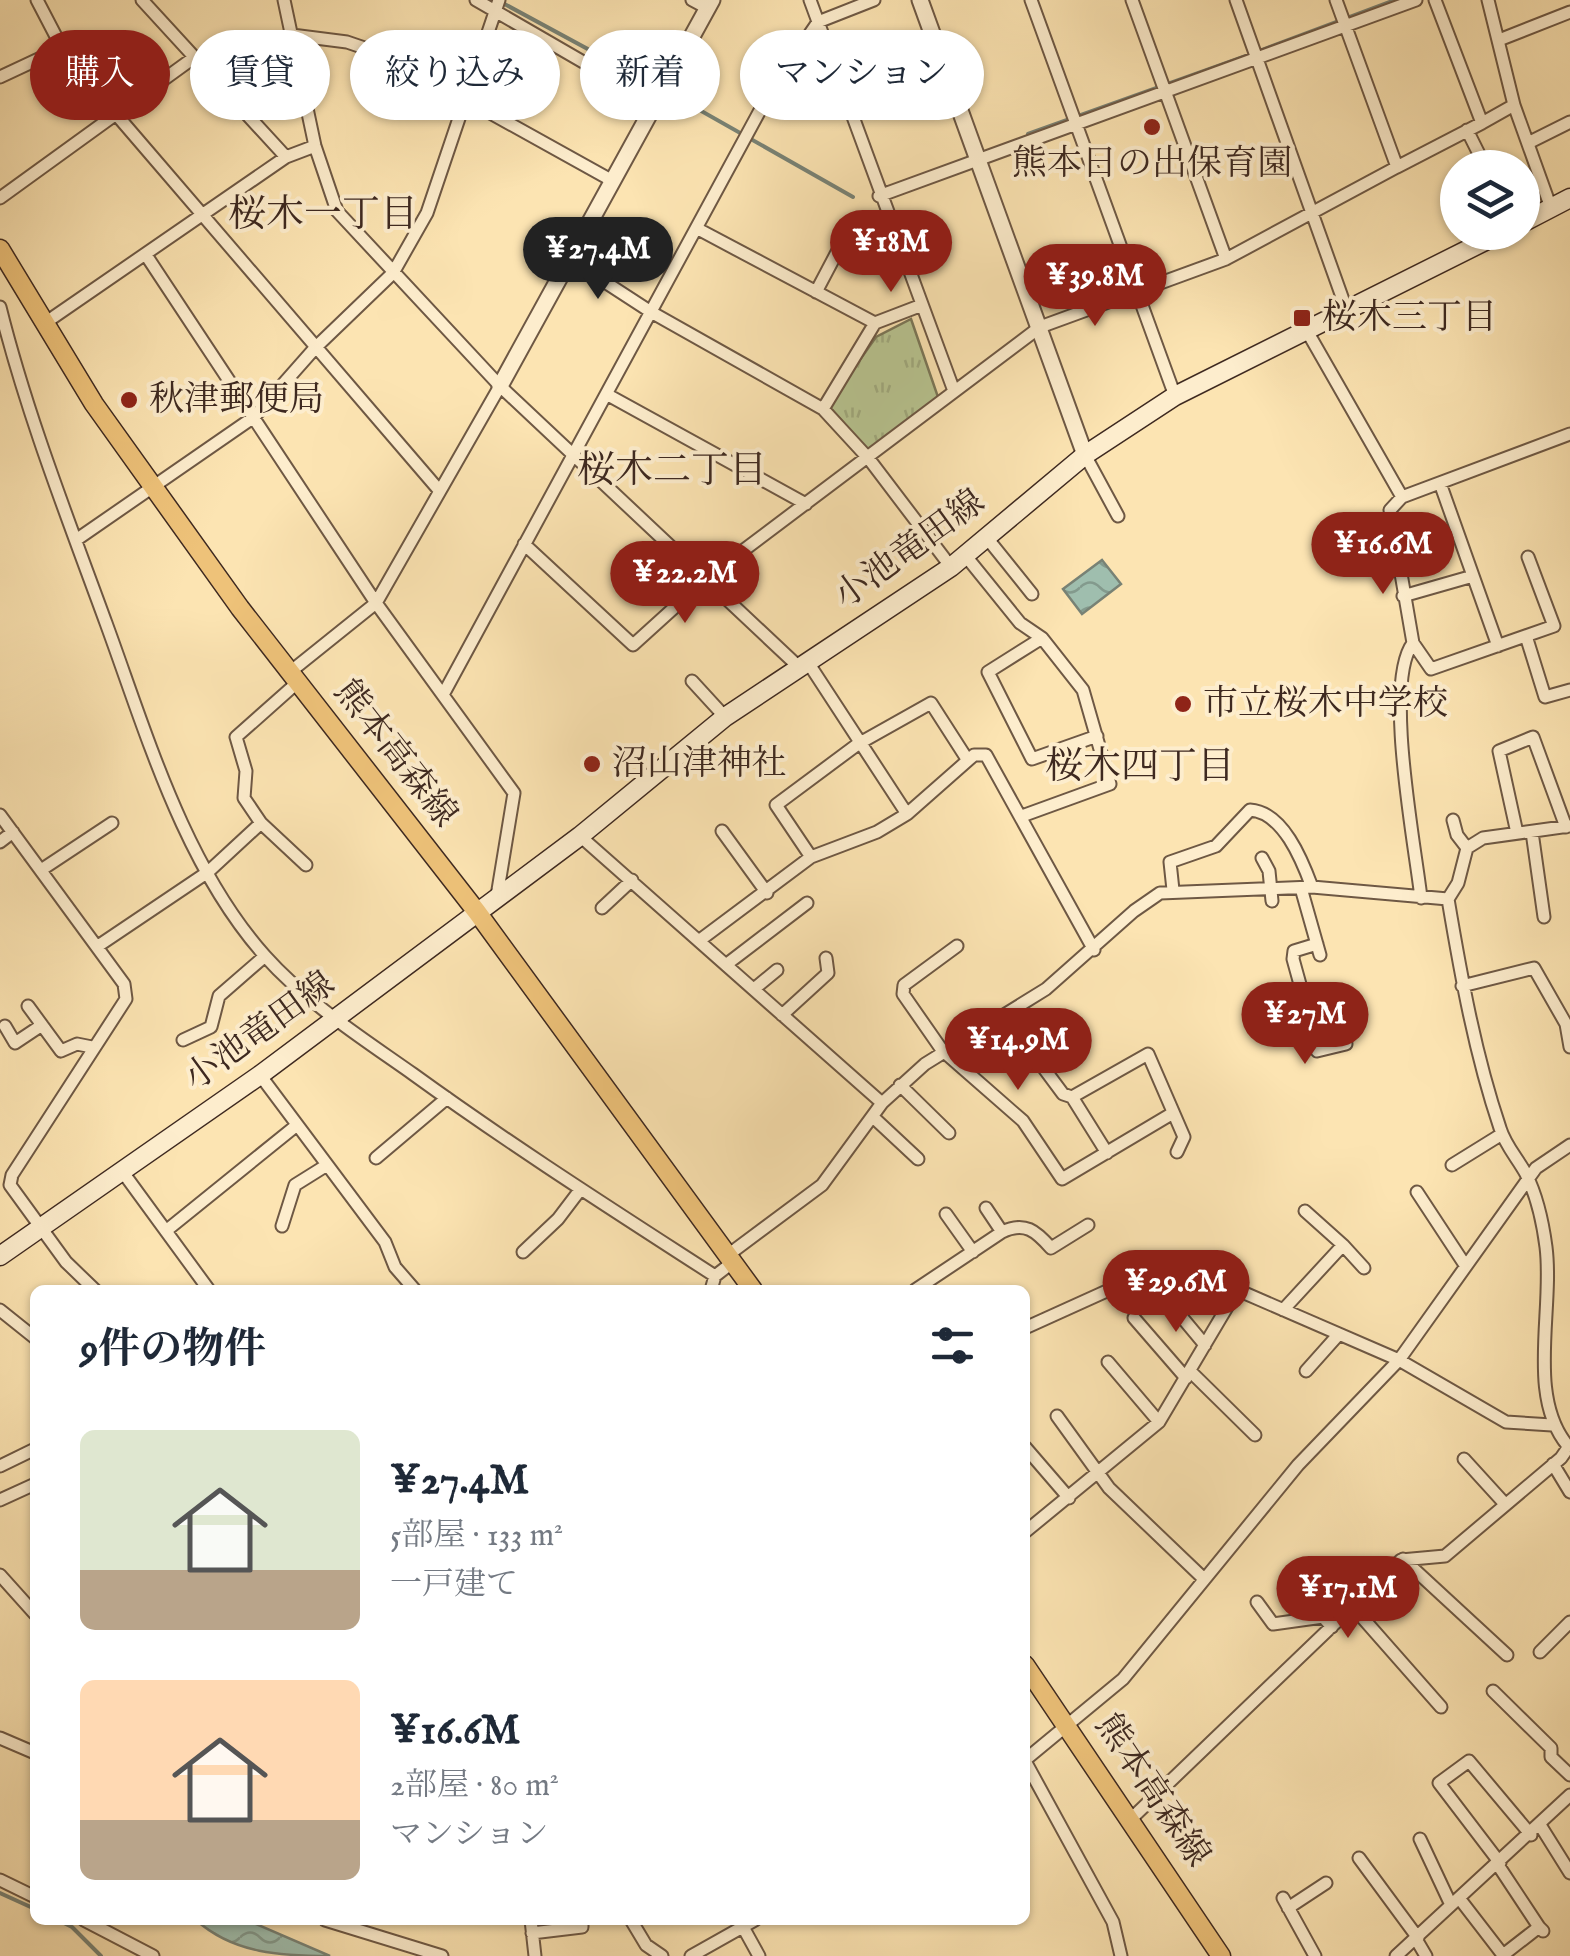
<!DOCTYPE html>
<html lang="ja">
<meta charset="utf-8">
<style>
:root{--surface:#fff;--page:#f2f2f3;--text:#1f2937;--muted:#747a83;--accent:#8f2418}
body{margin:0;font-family:"IM FELL English","Noto Serif JP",serif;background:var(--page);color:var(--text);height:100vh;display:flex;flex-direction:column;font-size:38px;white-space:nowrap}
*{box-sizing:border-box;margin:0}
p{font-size:32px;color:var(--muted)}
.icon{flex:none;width:55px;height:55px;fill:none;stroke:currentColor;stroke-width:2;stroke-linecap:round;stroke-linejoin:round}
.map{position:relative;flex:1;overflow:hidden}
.panel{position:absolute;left:30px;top:1285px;width:1000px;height:640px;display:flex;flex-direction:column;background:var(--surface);border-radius:15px;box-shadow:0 2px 8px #0004}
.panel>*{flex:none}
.top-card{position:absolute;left:30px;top:30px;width:1000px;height:90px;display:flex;gap:20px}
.fabs{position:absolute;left:1440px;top:150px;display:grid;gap:20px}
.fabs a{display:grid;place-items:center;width:100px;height:100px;border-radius:50%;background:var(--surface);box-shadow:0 2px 8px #0004;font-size:50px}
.price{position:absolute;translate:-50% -85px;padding:0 22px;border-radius:35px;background:var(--accent);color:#fff;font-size:32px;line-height:65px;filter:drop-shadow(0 2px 5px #0008)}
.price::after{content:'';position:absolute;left:50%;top:60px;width:30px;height:22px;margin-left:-15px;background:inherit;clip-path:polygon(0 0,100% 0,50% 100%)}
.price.current{background:#222;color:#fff}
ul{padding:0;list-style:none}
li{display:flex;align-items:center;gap:30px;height:250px;padding:0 50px}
li span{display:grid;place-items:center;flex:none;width:280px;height:200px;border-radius:15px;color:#555}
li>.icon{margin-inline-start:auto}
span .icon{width:120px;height:120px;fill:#fffc;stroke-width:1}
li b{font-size:42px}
h2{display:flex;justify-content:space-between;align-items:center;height:120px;padding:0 50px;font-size:42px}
.chip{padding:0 35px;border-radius:45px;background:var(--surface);box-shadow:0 2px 8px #0004;font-size:35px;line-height:90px}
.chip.current{background:var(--accent);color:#fff}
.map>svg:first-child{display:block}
.grass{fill:url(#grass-tufts);stroke:#7b7758;stroke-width:2.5}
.water{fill:url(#water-waves);stroke:#788275;stroke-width:2.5}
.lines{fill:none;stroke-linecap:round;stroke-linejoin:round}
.stream{stroke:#788275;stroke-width:4}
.minor-casing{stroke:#6e5844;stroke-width:15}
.tertiary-casing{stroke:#6e5844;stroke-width:19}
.secondary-casing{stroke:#3e2920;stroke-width:21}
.primary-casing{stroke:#3e2920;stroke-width:21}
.minor{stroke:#fdedcd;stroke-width:11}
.tertiary{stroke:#fdedcd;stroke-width:15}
.secondary{stroke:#fdedcd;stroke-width:18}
.primary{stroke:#eec279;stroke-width:18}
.poi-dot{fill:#8f2418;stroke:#fdedcd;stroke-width:4}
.labels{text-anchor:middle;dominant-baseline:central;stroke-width:8;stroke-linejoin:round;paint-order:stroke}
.poi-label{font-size:35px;fill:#3e2920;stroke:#fdedcd;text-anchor:start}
.street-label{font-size:35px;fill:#3e2920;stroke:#fdedcd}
.neighbourhood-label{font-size:38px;fill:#3e2920;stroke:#fdedcd}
</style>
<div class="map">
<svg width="1570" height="1956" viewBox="0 0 1570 1956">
<defs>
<pattern id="grass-tufts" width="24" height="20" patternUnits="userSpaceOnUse" patternTransform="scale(2.5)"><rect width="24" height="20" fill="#b8c591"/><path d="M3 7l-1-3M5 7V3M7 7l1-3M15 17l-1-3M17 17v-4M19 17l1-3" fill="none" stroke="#9fa97d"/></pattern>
<pattern id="water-waves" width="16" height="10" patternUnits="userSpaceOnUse" patternTransform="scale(2.5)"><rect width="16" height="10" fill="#9fbeae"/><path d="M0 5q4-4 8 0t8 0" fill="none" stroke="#839a8d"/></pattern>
</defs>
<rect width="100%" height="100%" fill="#fce4b2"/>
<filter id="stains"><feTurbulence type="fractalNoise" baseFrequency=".002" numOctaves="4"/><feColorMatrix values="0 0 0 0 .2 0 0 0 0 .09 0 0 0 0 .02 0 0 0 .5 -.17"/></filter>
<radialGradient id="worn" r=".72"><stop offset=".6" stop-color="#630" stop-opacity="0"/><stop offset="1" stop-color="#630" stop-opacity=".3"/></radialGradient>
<path class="grass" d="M911,319L938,397L868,451L828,405L876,337Z"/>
<path class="water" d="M1102,560L1121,584L1082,614L1063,589Z
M196,1920H247L330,1956C282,1956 234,1954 196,1920Z"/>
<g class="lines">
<path class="stream" d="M499,1L658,87
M1259,51L1395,0
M666,91L853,197
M1028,134L1246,56
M0,1893L35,1909
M58,1920L72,1927L101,1956"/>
<defs>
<path id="minor" d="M37,0L62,48L115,113L438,489
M142,0L286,157
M284,0L315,146L337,211L500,386L801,669
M476,0L654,103
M692,0L707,8
M810,0L954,391
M1031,0L1175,396
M1132,0L1226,259
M1236,0L1347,311
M1488,0L1514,105L1551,208
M1499,40L1570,12
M0,77L62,48
M1482,123L1514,105
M1467,130L1486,168
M1528,143L1570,122
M1397,167L1482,123L1435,0
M879,196L1416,0
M0,198L192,59L292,35L347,42L388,56L611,180
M698,229L875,323
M146,255L376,603L514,793L497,896
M568,258L651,312L823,409L869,459L951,567
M816,292L845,237
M0,307C27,415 68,519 106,623C147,735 184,865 265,956C307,1003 362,1038 413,1074C511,1145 613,1210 715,1276
M45,323L286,157L315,146
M1307,331L1402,497
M608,395L806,504
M823,409L875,323L922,305
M1085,455L1118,516
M1440,483L1498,646
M987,538L1032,594
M76,540L254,417L315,348L393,273L427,213L499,0
M524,544L633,645L708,577L1040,327L1226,259L1397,167L1336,0
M965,555L1020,623L1042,638L1083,690L1110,784L1022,816
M1403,596L1473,576
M1526,636L1545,697L1570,690
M1042,638L988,672L1032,759L1097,736
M1413,643L1431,669L1554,626L1528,557
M809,664L907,814L974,755H986L1094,950
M290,672L376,603L500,386
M692,681L725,717
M298,682L236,737L246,771L244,798L261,823L306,865
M444,693L770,92L818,22L874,0
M0,815L124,984L126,999L12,1175L10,1185L66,1262L95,1290
M1453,820L1457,835L1467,848
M722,831L767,893
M1532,832L1544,917
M1517,833L1499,751L1533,737L1566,827
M580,836L882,1103
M0,842L13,832
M811,857L776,805L858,744L931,703L967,759
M1262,858L1269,871L1272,901
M41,870L112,823
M1301,888L1320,955
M1173,890L1170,862L1216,846L1250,810C1283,812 1302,860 1312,887
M1421,898C1415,844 1383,682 1413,643L1390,510L1402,497L1570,434
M602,908L632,880
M700,940L811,857L877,832L907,814
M1317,944L1294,951L1293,959L1309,1017L1330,1010
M98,946L208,872L261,823
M957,946L904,985L903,994L942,1050L1023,1121L1062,1179L1173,1113
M727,964L807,903
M1462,986L1534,968L1566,1024L1570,1047
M754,989L777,970
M28,1006L61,1051L77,1044L92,1047
M782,1015L828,973L826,958
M1005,1016L1063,1094L1072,1097L1148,1054L1184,1137L1177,1152
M1309,1017L1317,1051L1346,1044
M5,1026L15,1043L42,1025
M183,1040L211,1027L219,996L265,956
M260,1075L385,1242L395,1267L415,1290
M900,1085L949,1133
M1072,1097L1107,1153
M873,1117L918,1159
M376,1158L447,1098
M1452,1165L1502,1134
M122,1171L209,1290
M1417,1192L1465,1265
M986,1208L1002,1232C1025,1221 1036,1231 1051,1248L1088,1225
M946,1214L973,1252
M282,1226L295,1185L327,1165
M167,1230L297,1125
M1343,1245L1364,1268
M523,1252L558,1219L580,1190
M728,1255L822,1185L882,1103L925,1064L1046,989L1134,911L1160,893L1312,887L1448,899
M711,1290L715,1276L733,1262
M915,1290L1002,1232
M1175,1309L1205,1345
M0,1310L35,1338
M1283,1310L1343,1245L1305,1211
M1134,1318L1186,1378
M1025,1328L1120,1285H1226L1399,1360L1506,1422L1552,1425
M1108,1362L1159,1422
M1190,1371L1255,1435
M1306,1371L1339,1334
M1057,1416L1109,1488L1203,1578
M1568,1446C1526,1396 1554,1310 1546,1247C1543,1224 1537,1196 1526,1174C1518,1159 1505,1145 1500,1128C1475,1054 1461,976 1448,899L1458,883L1467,848L1483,838L1570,826
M1025,1447L1069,1498
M1464,1459L1505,1504
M1553,1464L1570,1492
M0,1466L35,1449
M0,1500L35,1484
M1025,1532L1159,1422L1239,1287
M1403,1559L1507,1655
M0,1575L35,1614
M1257,1602L1273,1624L1323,1617L1332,1627
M1353,1607L1441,1707
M1540,1652L1570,1622
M1493,1691L1551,1748V1757L1570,1775
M0,1738L35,1753
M1025,1760L1123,1679L1298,1465L1399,1360L1536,1168L1570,1145
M1025,1761L1113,1922L1121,1956
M1132,1818L1401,1560L1445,1556L1561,1458L1570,1445
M1540,1825L1570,1873
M1420,1839L1451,1905
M1359,1858L1418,1938
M1500,1863L1439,1783L1469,1761L1531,1835
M1498,1865L1539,1927
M0,1880L35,1897
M1283,1898L1315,1956
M1459,1898L1503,1955L1539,1927L1543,1931
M1288,1908L1326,1883
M84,1920L153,1956
M325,1920L442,1956
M531,1920L535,1956
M631,1920L646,1945L662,1956
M743,1927L759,1956
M532,1933L582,1927V1920
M1416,1939L1426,1956
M691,1956L755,1920
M1396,1956L1570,1795"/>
<path id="tertiary" d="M920,0L1085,455
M500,386L712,0"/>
<path id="secondary" d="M1522,223L1570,198
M0,1256L260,1075L580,836L725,717L951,567L1085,455L1175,396L1503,232"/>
<path id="primary" d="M0,249L94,404L240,608L477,912L753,1290
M1025,1665L1221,1956"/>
</defs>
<use href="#minor" class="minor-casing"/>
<use href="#tertiary" class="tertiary-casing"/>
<use href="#secondary" class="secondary-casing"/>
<use href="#primary" class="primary-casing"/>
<use href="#minor" class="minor"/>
<use href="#tertiary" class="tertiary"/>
<use href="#secondary" class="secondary"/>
<use href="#primary" class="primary"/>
</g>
<g class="poi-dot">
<circle cx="1152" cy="127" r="10"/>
<rect x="1292" y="308" width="20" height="20" rx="5"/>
<circle cx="129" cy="400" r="10"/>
<circle cx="1183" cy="704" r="10"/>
<circle cx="592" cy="764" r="10"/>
</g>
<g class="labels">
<g class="poi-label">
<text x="1152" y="164" text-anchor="middle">熊本日の出保育園</text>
<text x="1322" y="318">桜木三丁目</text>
<text x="149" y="400">秋津郵便局</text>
<text x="1203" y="704">市立桜木中学校</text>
<text x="612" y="764">沼山津神社</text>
</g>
<g class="street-label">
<text transform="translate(910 550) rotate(-36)">小池竜田線</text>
<text transform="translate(395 754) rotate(52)">熊本高森線</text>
<text transform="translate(260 1032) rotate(-36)">小池竜田線</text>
<text transform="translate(1152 1791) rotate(56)">熊本高森線</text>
</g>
<g class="neighbourhood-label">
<text x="323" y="216">桜木一丁目</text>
<text x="672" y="472">桜木二丁目</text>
<text x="1140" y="768">桜木四丁目</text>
</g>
</g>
<rect width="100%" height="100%" filter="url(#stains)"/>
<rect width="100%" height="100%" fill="url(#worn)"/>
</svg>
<div class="fabs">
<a><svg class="icon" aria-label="layers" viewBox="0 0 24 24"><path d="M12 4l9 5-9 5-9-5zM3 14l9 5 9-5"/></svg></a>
</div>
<b class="price" style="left:891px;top:295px">¥18M</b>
<b class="price current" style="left:598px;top:302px">¥27.4M</b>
<b class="price" style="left:1095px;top:329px">¥39.8M</b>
<b class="price" style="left:1383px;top:597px">¥16.6M</b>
<b class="price" style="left:685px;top:626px">¥22.2M</b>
<b class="price" style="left:1305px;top:1067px">¥27M</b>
<b class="price" style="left:1018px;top:1093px">¥14.9M</b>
<b class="price" style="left:1176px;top:1335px">¥29.6M</b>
<b class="price" style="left:1348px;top:1641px">¥17.1M</b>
<div class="top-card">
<a class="chip current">購入</a>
<a class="chip">賃貸</a>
<a class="chip">絞り込み</a>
<a class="chip">新着</a>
<a class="chip">マンション</a>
</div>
<section class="panel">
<h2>9件の物件<svg class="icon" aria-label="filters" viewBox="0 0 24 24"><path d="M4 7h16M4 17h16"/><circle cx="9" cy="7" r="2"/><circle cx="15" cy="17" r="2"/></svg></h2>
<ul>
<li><span style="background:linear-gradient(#dfe7d0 70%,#b9a48a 0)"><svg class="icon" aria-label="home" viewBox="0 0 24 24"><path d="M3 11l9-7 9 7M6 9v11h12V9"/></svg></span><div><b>¥27.4M</b><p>5部屋 · 133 m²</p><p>一戸建て</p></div></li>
<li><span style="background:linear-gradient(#ffd9b3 70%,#b9a48a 0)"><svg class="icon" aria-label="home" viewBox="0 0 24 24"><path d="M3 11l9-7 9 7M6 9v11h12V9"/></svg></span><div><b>¥16.6M</b><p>2部屋 · 80 m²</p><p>マンション</p></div></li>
</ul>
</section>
</div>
